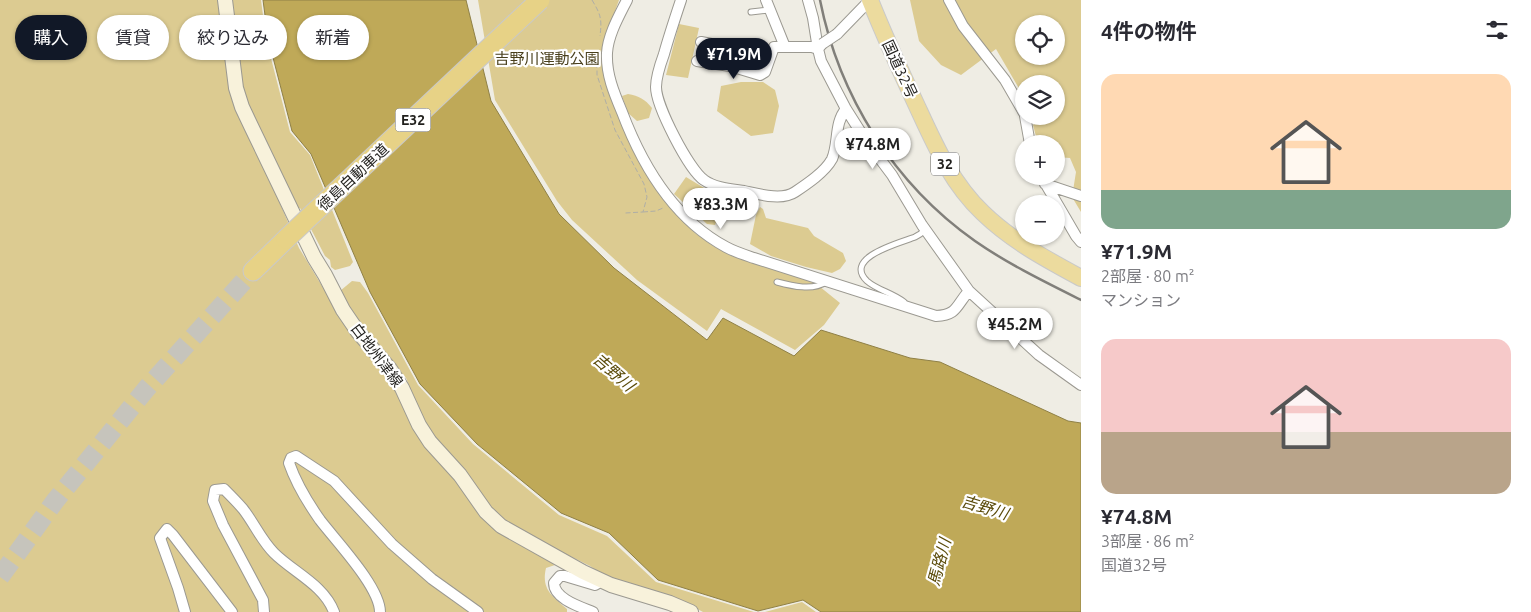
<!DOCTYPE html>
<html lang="ja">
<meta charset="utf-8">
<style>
:root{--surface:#fff;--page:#f7f7f7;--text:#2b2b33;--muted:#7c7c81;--accent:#111827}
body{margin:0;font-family:Ubuntu,"Noto Sans JP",sans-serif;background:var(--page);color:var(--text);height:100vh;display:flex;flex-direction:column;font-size:19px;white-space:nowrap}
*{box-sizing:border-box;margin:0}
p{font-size:16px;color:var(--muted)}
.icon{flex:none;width:28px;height:28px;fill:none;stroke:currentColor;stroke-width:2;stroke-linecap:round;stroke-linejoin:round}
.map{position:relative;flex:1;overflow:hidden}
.details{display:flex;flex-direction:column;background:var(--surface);width:450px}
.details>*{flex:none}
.banner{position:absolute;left:15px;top:15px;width:475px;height:45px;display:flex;gap:10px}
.tools{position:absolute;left:1015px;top:15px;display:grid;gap:10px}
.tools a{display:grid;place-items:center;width:50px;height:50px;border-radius:50%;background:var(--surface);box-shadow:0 1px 4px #0004;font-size:25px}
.price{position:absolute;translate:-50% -42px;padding:0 11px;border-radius:18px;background:#fff;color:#222;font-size:16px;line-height:32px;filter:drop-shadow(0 1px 2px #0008)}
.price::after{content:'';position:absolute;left:50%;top:30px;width:15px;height:11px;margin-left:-8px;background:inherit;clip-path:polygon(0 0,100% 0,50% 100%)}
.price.active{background:var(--accent);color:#fff}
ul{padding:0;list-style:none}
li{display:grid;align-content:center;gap:10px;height:265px;padding:0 20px}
li span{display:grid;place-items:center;height:155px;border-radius:15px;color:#555}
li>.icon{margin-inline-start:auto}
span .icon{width:90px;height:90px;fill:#fffc;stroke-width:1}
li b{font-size:21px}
h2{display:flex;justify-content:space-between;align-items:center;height:60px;padding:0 20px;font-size:21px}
.chip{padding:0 18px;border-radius:22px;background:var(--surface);box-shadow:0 1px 4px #0004;font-size:18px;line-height:45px}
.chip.active{background:var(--accent);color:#fff}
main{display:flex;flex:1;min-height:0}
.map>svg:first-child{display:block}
.green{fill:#dccb91;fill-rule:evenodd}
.water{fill:#bfa958;stroke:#8f8046}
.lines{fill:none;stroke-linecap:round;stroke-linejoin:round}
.motorway-tunnel{stroke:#c6c4bc;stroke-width:19;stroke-dasharray:19 9;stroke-linecap:butt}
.service-casing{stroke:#9b9991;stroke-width:7}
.minor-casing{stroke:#9b9991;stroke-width:12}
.secondary-casing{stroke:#9b9991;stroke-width:16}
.trunk-casing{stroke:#c9c9c9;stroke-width:18}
.motorway-casing{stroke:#c9c9c9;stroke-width:21}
.path{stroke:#afaea6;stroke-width:1;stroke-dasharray:5 2.5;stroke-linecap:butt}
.service{stroke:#fff;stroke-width:5}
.minor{stroke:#fff;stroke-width:10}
.secondary{stroke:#f8f2db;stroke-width:14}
.trunk{stroke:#ecdb9e;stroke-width:16}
.motorway{stroke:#e7d286;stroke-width:19}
.rail{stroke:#817f7a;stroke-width:2.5}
.minor-bridge-casing{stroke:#9b9991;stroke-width:12;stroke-linecap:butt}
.motorway-bridge-casing{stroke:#c9c9c9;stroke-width:21;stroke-linecap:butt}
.minor-bridge{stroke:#fff;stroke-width:10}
.motorway-bridge{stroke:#e7d286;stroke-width:19}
.labels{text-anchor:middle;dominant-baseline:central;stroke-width:4.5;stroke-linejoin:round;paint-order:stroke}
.shield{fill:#fff;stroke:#636260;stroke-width:1}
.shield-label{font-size:14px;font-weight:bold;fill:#201f1c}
.park-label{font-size:15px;fill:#4a401d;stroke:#fff}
.street-label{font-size:15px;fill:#201f1c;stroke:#fff}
.water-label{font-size:16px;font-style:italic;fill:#5b4b0a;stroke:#fff}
</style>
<main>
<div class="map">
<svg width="1081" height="612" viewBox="0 0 1081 612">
<rect width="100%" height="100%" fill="#efede4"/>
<path class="green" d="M0,0H219L255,145L299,248L351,334L397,386L497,530L555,565L546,568C541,589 552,596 567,609V612H0Z
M228,0H261L266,39L290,132L310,155L353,262L350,266L335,270L331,267L330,260L325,256L300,208L296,209L243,102Z
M478,0H619L614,14L608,36L604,63L660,191L695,233L713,246L732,256L814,282L840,303L824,325L795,350L721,309L707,331L637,280L572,220L557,201L495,100Z
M910,0H1081V212L1072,197L1076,172L1070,158L1056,157V144H1038L1033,125L1047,116H1056V84H1024V97L996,49L961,75L941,65L919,41ZM1024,24H1056V56H1024Z
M679,24L699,28L688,78L666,75Z
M741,82H763L775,90L779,106L773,133L751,136L717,111L721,86Z
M628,94C639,96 645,99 652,108L649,118L637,121L628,113L622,96Z
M686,177L719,197L714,206L720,211L715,225L707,224L674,194Z
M760,207L763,209L766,218L808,228L814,236L843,253L846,261L840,269L832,273L806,267L771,256L750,244L756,215Z
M352,281L360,282L368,293L418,385L473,444L559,515L607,536L656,582L754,612H703L690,605L606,577L590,566L501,522L425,427L406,378L360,328L340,291Z
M802,602L816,612H765Z"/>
<path class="water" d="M263,0H466L491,101L559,214L614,268L707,340L723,318L794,356L821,330L910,358L940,362L1068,421L1081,423V612H821L803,600L758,611L658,580L609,533L561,513L477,444L420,384L370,292L311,154L292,131L268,38Z"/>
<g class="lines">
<path class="motorway-tunnel" d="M0,577L55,501L147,388L253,271"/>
<defs>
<path id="service" d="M751,12L769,10
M777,282C792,286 813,291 826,282
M904,302C893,293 877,290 867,281C842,257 903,242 915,237C919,235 922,233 925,230"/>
<path id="minor" d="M627,0C619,16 608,35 607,53C606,74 614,93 622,112C642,165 674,219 726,247C735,252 745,255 754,258L936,316C958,315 956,305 969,291
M681,0C675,18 669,36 664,54C660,65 656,76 656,87C656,106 689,170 704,180C715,188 730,189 744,191C758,194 782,201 795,192C807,184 825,172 832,159C839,143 834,123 846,109
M766,0L785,47
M808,0L813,18L818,49
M949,0L963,26L1005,80L1024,113
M837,34L870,0
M701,42L732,48L730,66
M822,44L818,49L821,61L846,109L865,139L892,175L922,225L969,291L1039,355L1081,385
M697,61L730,66L760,75L765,72L774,47H812L818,49
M1025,116L1030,144
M1041,176L1076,236L1081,242
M1045,184L1081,196
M185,612L178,588L160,538L167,529L173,535L232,612
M264,612L263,600L223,525L213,501L215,490L224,489C230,495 237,502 243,509C254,523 261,540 274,553C293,572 324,585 334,612
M380,612C380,587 336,541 320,520C308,503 296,483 289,463L291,458L296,456L334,481L392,544L432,579L478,612
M593,612C581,607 554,599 554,583L560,576H565L595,585L602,581"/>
<path id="secondary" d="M225,0L236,88L242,107L251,126L314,257L325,275L343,310L358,332L390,369L402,388L419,425L430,442L460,475L486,512L501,526L583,572L611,585L670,603L691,612"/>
<path id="trunk" d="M870,0C884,35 900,70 916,104C934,143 951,183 983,213C1012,241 1046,259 1081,278"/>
<path id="motorway" d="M253,271L286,239"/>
</defs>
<use href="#service" class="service-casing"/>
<use href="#minor" class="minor-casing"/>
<use href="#secondary" class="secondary-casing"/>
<use href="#trunk" class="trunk-casing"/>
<use href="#motorway" class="motorway-casing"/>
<path class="path" d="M592,0C601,15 602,19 600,36
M597,63V75L615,130L644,184L647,197L643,212L625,213
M643,212L656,211L663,208"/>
<use href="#service" class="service"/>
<use href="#minor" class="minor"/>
<use href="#secondary" class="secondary"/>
<use href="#trunk" class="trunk"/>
<use href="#motorway" class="motorway"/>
<path class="rail" d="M820,0C839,96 894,184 975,241C1008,264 1045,282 1081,300"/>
<defs>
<path id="minor-bridge" d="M822,44L837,34"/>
<path id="motorway-bridge" d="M286,239L540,0"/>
</defs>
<use href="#minor-bridge" class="minor-bridge-casing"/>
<use href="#motorway-bridge" class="motorway-bridge-casing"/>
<use href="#minor-bridge" class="minor-bridge"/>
<use href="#motorway-bridge" class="motorway-bridge"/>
</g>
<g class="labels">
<g class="shield">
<rect x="395.5" y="108.5" width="35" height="23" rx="4"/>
<rect x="931" y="152.5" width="28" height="23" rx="4"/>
</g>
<g class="shield-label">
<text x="413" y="120">E32</text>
<text x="945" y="164">32</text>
</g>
<g class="park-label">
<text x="547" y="58">吉野川運動公園</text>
</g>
<g class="street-label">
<text transform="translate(900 69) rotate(65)">国道32号</text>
<text transform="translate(353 177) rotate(-43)">徳島自動車道</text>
<text transform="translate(377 355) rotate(53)">白地州津線</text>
</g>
<g class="water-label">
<text transform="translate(614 372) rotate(41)">吉野川</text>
<text transform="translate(985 507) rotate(17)">吉野川</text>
<text transform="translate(939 562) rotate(-75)">馬路川</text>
</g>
</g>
</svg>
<div class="tools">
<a><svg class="icon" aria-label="locate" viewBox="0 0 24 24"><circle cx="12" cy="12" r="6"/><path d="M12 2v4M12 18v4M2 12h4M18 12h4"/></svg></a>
<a><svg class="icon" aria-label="layers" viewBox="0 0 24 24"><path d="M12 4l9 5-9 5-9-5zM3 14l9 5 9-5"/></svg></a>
<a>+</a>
<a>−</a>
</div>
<b class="price active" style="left:734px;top:80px">¥71.9M</b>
<b class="price" style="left:873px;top:170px">¥74.8M</b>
<b class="price" style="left:721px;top:230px">¥83.3M</b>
<b class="price" style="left:1015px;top:350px">¥45.2M</b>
<div class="banner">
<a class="chip active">購入</a>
<a class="chip">賃貸</a>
<a class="chip">絞り込み</a>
<a class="chip">新着</a>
</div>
</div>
<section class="details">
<h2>4件の物件<svg class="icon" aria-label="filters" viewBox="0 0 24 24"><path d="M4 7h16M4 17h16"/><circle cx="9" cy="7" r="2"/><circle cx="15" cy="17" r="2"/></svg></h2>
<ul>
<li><span style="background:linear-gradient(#ffd9b3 75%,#7fa58c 0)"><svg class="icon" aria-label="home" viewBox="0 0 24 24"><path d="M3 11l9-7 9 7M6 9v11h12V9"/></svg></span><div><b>¥71.9M</b><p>2部屋 · 80 m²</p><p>マンション</p></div></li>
<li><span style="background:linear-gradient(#f6c9c9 60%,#b9a48a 0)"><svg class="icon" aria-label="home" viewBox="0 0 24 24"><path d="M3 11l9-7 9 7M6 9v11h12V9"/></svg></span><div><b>¥74.8M</b><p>3部屋 · 86 m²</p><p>国道32号</p></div></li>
</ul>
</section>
</main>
